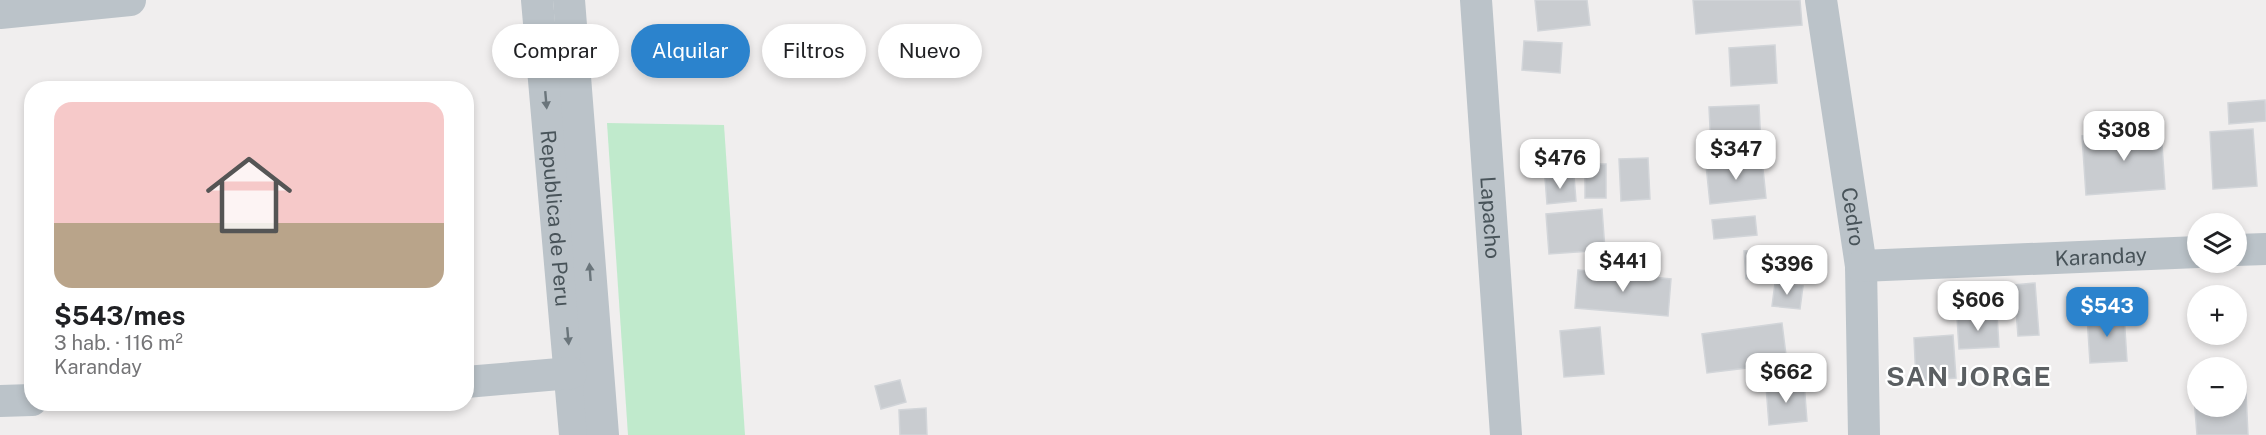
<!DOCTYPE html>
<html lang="es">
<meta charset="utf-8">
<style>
:root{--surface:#fff;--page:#f2f2f2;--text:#202124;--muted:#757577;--line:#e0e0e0;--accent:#2b83cd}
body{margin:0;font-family:"Public Sans",sans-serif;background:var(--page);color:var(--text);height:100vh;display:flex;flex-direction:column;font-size:22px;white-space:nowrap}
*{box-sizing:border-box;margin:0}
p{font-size:20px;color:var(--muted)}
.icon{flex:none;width:33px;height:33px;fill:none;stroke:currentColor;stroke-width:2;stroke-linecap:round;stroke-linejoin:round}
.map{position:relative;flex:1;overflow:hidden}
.details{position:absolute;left:24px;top:81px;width:450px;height:330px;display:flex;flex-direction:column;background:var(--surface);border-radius:24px;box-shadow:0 3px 9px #0003}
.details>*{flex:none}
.banner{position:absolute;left:492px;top:24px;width:570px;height:54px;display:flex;gap:12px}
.buttons{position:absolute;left:2187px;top:213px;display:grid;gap:12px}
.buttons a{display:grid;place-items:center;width:60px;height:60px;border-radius:50%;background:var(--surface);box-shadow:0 3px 9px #0003;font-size:30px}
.price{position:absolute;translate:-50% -51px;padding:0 14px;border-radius:12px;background:#fff;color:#222;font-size:20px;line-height:39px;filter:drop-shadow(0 2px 3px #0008)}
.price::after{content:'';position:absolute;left:50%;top:36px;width:18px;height:14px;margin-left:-9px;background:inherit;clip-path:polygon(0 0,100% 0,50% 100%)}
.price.on{background:var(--accent);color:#fff}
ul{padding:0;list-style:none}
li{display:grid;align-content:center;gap:12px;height:318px;padding:0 30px}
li+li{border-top:2px solid var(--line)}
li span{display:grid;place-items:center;height:186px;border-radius:18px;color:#555}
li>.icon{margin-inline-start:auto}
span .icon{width:108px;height:108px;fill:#fffc;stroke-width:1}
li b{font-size:26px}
.pill{padding:0 21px;border-radius:27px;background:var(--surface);box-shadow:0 3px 9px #0003;font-size:21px;line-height:54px}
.pill.on{background:var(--accent);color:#fff}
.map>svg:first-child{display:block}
.green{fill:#c0eacc}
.building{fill:#c9ccd0;stroke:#d2d5d9;stroke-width:1.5}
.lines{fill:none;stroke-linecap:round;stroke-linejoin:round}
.street{stroke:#bbc3c9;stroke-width:32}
.oneway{fill:#6a757b}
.labels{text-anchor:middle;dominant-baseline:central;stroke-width:4.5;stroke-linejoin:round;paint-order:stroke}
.street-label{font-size:21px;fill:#485359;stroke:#fff}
.district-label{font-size:27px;font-weight:bold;letter-spacing:1.5px;fill:#5b5f62;stroke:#fff}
</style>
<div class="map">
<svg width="2266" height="435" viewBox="0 0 2266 435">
<rect width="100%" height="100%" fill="#f0eeee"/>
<path class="green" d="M607,123L724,125L745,435H628Z"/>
<path class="building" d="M1535,0H1587L1590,25L1538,31Z
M1693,0H1800L1802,25L1696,34Z
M1524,41L1562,43L1560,73L1522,70Z
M1775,45L1777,83L1731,86L1729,48Z
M2265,100L2266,121L2229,124L2228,103Z
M1759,105L1761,146L1711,148L1709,107Z
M2253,129L2257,186L2213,189L2210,132Z
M2161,130L2165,189L2086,195L2082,136Z
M1648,158L1650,199L1621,201L1619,159Z
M1762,159L1766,198L1710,204L1706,165Z
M1585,164H1606V198H1585Z
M1574,176L1576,201L1547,204L1545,178Z
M1602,209L1605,250L1549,254L1546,214Z
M1755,216L1757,235L1714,239L1712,220Z
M1784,248L1785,276L1746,279L1744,251Z
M1578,270L1671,279L1668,316L1575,308Z
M1775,283L1803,286L1800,309L1772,306Z
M2035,283L2039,335L2018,336L2014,285Z
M1997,314L1999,347L1959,349L1957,317Z
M2124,314L2127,361L2090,363L2087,316Z
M1782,323L1787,363L1707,373L1702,334Z
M1600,327L1604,374L1564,377L1560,331Z
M1953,335L1956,378L1916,381L1914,338Z
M900,380L906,402L881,409L875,386Z
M1804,382L1807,421L1769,425L1766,386Z
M2246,393L2248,435H2197L2194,397L2198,396V406H2236V394Z
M926,408L927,435H900L899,410Z"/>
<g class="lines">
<g class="street">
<path id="s1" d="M537,0L575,435"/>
<path d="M569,0L603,435"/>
<path id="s2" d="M1476,0L1506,435"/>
<path id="s3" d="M1821,0L1861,266L1864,435"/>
<path d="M0,13L130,0"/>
<path d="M2236,250L2266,249"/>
<path id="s4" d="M1861,266L2198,252"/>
<path d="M466,382L571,373"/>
<path d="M0,401L32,400"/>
</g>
</g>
<defs><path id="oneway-solid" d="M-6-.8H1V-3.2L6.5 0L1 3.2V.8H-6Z" transform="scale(1.5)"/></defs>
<g class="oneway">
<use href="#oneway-solid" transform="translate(546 100) rotate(85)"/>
<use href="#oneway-solid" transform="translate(590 272) rotate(-94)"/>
<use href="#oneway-solid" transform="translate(568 336) rotate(85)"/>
</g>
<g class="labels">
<g class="street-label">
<text stroke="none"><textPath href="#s1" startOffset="219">Republica de Peru</textPath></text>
<text stroke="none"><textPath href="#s3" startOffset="219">Cedro</textPath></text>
<text stroke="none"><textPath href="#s2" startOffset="218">Lapacho</textPath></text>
<text stroke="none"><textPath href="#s4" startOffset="240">Karanday</textPath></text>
</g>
<g class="district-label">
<text x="1969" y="376">SAN JORGE</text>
</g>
</g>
</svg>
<div class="buttons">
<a><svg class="icon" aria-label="layers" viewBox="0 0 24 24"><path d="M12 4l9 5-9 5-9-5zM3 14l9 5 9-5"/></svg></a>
<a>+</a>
<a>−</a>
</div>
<b class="price" style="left:2124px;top:162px">$308</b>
<b class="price" style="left:1736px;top:181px">$347</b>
<b class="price" style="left:1560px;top:190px">$476</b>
<b class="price" style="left:1623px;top:293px">$441</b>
<b class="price" style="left:1787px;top:296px">$396</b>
<b class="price" style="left:1978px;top:332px">$606</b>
<b class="price on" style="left:2107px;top:338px">$543</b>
<b class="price" style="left:1786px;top:404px">$662</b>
<div class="banner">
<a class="pill">Comprar</a>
<a class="pill on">Alquilar</a>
<a class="pill">Filtros</a>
<a class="pill">Nuevo</a>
</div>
<section class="details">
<ul>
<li><span style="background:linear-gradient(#f6c9c9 65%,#b9a48a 0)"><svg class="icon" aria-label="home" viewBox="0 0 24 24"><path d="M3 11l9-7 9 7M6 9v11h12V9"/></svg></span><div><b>$543/mes</b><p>3 hab. · 116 m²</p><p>Karanday</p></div></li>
</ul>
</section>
</div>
